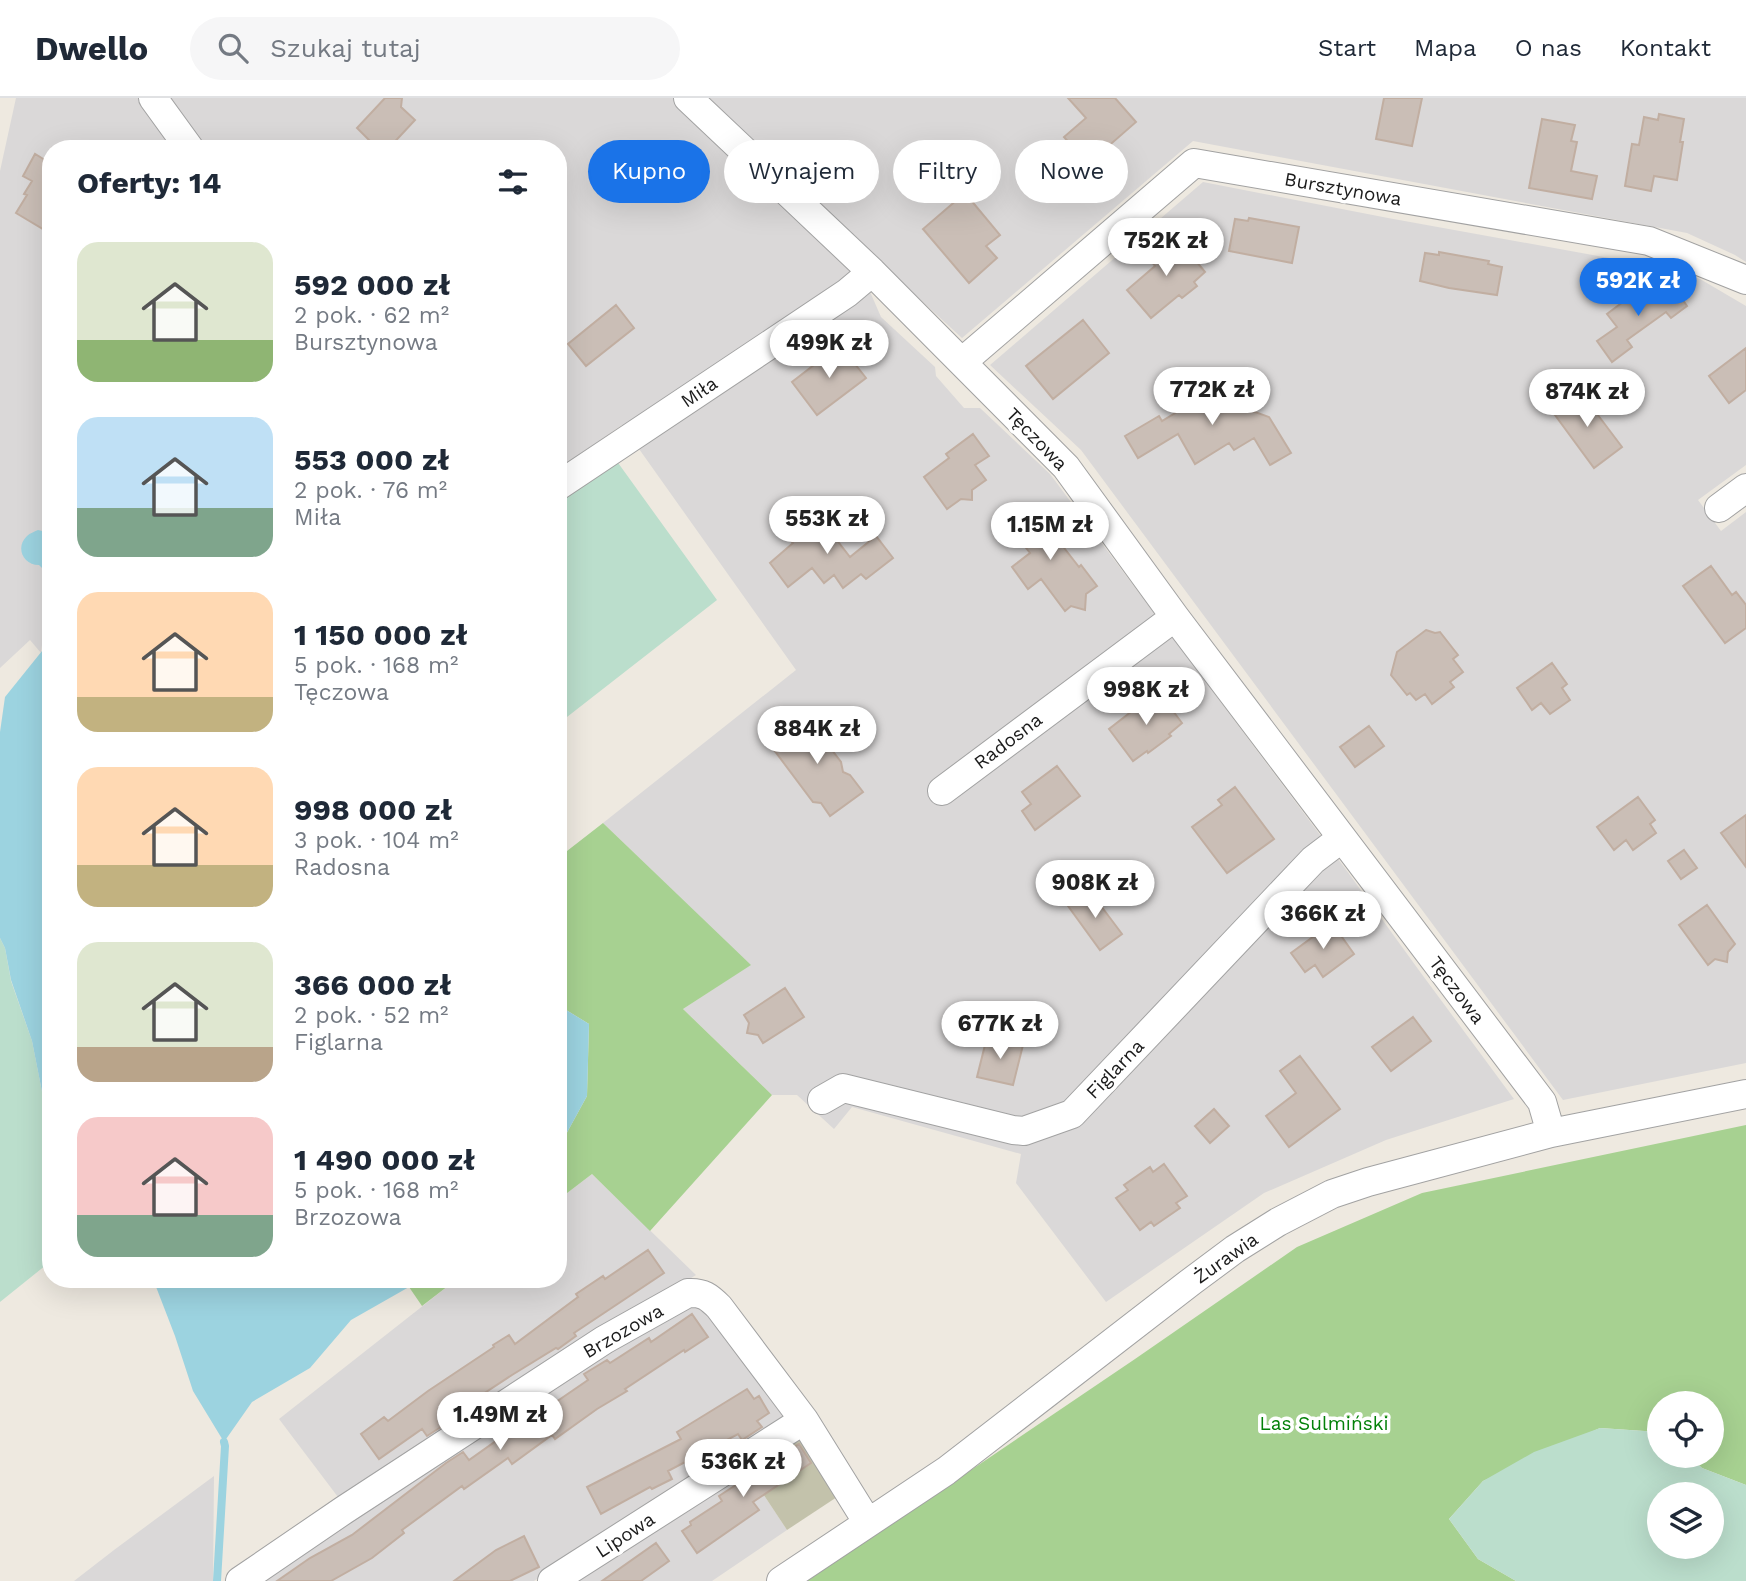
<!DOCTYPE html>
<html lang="pl">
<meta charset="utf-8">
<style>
:root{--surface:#fff;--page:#f6f6f7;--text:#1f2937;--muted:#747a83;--line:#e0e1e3;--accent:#1a73e8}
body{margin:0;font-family:"Work Sans",sans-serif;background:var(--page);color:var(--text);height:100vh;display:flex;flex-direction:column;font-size:26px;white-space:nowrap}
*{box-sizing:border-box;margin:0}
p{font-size:23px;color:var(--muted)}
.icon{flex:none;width:38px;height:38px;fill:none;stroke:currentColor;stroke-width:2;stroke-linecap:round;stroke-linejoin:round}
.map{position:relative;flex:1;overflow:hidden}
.side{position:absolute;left:42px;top:42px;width:525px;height:1148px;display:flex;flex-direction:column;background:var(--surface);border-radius:28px;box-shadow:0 7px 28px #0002}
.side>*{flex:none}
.hud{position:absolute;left:588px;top:42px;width:665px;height:63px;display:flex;gap:14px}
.tools{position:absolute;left:1647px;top:1293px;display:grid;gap:14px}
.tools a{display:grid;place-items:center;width:77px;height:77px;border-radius:50%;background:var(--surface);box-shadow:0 7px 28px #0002;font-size:35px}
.price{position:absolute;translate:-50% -60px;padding:0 16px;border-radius:24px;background:#fff;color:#222;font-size:23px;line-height:46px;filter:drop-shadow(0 2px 4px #0008)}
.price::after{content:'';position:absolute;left:50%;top:42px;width:21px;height:16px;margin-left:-10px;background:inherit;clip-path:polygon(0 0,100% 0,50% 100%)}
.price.selected{background:var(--accent);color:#fff}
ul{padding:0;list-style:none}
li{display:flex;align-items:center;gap:21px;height:175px;padding:0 35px}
li span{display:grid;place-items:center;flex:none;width:196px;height:140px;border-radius:21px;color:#555}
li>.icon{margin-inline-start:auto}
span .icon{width:84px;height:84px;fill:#fffc;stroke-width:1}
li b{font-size:30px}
h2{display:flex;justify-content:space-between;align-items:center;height:84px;padding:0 35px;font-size:30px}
.tag{padding:0 24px;border-radius:32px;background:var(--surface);box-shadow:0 7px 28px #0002;font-size:24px;line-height:63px}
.tag.selected{background:var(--accent);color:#fff}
header{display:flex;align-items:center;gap:42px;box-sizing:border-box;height:98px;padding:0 35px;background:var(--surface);border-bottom:2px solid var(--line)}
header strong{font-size:33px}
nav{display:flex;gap:38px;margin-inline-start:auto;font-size:24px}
.search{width:490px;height:63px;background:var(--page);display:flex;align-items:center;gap:18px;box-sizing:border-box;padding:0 24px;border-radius:38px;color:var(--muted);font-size:26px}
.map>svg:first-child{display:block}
.residential{fill:#dad8d8}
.construction{fill:#c3c2ab}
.forest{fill:#a7d191}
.wetland{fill:#bbdecc;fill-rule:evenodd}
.water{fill:#9cd3e0}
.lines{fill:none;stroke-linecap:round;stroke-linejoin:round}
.stream{stroke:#9cd3e0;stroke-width:8}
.building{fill:#cabeb6;stroke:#c1aea1;stroke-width:2}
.street-casing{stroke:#a2a2a2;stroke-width:30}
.street{stroke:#fff;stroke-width:28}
.labels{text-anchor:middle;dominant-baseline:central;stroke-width:7;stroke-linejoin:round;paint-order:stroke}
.street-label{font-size:19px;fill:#1b1b1b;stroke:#fff}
.park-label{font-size:19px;fill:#038008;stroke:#fff}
</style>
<header>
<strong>Dwello</strong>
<div class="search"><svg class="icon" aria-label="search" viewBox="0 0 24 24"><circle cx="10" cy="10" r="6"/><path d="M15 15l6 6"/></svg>Szukaj tutaj</div>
<nav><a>Start</a><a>Mapa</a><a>O nas</a><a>Kontakt</a></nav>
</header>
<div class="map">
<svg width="1746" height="1483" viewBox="0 0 1746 1483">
<rect width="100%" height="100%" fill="#eee9e0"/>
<path class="residential" d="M16,0H681L858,166L881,219L935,269L936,278L964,310H980L1050,376L1347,773L1418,871L1514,1001L1386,1042L1264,1095L1106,1204L1016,1085L1021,1056L852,1009L834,1031L797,997H772L683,911L750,867L603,725L796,572L622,327L558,371V51H51V521L45,524L41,555L30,542L0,570V73Z
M701,0H1746V164L1735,157L1687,135L1193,43L962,240Z
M1203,84L1388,120L1670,171L1700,181L1746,208V367L1698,402L1721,433L1746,414V965L1563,1002L1081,352L990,267Z
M592,1076L696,1177L645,1208L341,1403L279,1321L457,1181H558V1102Z
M695,1205L731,1239L786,1319L534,1483H252L564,1278Z
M746,1370L787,1432L712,1483H567Z
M214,1378L213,1483H74L114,1452Z"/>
<path class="construction" d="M795,1337L804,1340L837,1399L787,1432L746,1370Z"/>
<path class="forest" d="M603,725L751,867L683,911L772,997L650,1133L592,1076L558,1102V1051L587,998L589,926L558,907V760Z
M1746,1027V1387L1702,1370L1689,1358H1712V1306H1659V1334L1600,1330L1483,1383L1449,1421L1478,1461L1516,1483H807L1135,1261L1297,1149L1422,1095Z
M412,1181H457L422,1208L409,1189Z"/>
<path class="wetland" d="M616,362L717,502L558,626V403Z
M0,840L5,850L11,883L32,943L45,1009L51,1017V1163L0,1204Z
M1600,1330L1659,1334V1358H1689L1702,1370L1746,1387V1483H1516L1478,1461L1449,1421L1483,1383L1534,1354ZM1712,1396V1449H1659V1396Z"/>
<path class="water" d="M38,432L51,435V482L49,481L47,475L39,467C23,467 15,449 27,438C30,435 34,434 38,432Z
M51,521V1017L45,1009L32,943L11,882L5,850L0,840V634L5,599L42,553L45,524Z
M558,907L589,926L587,998L558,1051Z
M153,1181H412L409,1189L351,1222L310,1270L252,1304L224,1344L193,1293L175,1238Z"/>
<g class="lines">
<path class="stream" d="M217,1483L225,1348L224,1344"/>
</g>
<path class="building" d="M385,0H402L401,9L415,22L388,51H378L357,30Z
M1068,0H1115L1136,24L1104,52L1096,44L1081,58L1064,39L1086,20Z
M1384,0H1422L1412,48L1376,41Z
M1659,16L1684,21L1680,44H1683L1677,82L1654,78L1651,93L1625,88L1632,46L1639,47L1644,19L1658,22Z
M1542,21L1575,27L1571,43L1577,44L1571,73L1597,78L1592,101L1529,90Z
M51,52V117L43,131L16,115L27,97L24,96L32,83L23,78L35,56L45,62Z
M965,95L1000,137L986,148L997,160L969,185L923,131Z
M1249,120L1299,129L1292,165L1229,153L1235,121L1248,123Z
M1156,142L1169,157L1182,146L1205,174L1194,184L1197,188L1182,200L1179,197L1151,220L1127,192L1155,168L1143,153Z
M1439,154L1489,163L1488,166L1502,169L1497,197L1449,190L1420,183L1425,155L1439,157Z
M1647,186L1657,200L1673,188L1687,208L1671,220L1666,214L1627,242L1632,249L1612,264L1597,243L1617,229L1607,216Z
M616,207L634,230L586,268L568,246Z
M1083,222L1109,255L1053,301L1026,268Z
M840,247L866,280L817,317L792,284Z
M1746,250V292L1729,305L1709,278Z
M1219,284L1226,296L1237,289L1252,313L1269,319L1291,355L1270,367L1254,340L1234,352L1229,345L1195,366L1178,336L1138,360L1125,338L1159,318L1162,323L1193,304L1195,298Z
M1579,292L1622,349L1594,370L1552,313Z
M973,336L989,358L975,367L986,382L972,392V402L961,401L947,411L924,379L949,360L946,356Z
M1036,407L1050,426L1047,428L1079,469L1081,467L1097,488L1086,496L1085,512L1071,508L1065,513L1041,481L1028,491L1012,469L1030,455L1009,428Z
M815,414L850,459L876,438L893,460L866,481L861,476L843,490L834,477L824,485L812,470L788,489L770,465L793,445L788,440L800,431L798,428Z
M1711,468L1732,497L1736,494L1746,507V530L1725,545L1683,488Z
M1426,532L1435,535L1440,534L1458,557L1453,561L1463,574L1450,584L1454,589L1432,606L1425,596L1416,602L1410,595L1407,597L1391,577L1397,554Z
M1552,565L1567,586L1562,590L1570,602L1550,616L1541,605L1532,612L1517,590Z
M1158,593L1182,625L1169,636L1171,638L1148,655L1147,653L1133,663L1109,631Z
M813,616L830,639L825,643L841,664L843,674L850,677L863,694L830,718L821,705L813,704L771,648Z
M1369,628L1384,648L1355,669L1340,649Z
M1057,668L1080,698L1035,732L1022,713L1031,706L1022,694Z
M1235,689L1274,741L1227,775L1192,729L1222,707L1218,702Z
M1638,699L1655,722L1650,726L1656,735L1633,752L1626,742L1614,752L1597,729Z
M1746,717V769L1721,735Z
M1684,752L1697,770L1681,781L1668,763Z
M1089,792L1122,836L1100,852L1068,808Z
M1707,807L1735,846L1728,854L1727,864L1715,861L1708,867L1679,827Z
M1332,825L1354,856L1323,879L1315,867L1305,874L1291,855Z
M785,890L804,919L763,945L758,937L747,935L749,925L744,917Z
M1413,919L1431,943L1391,973L1372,949Z
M987,939L1023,947L1013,987L977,979Z
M1300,958L1340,1011L1289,1049L1266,1018L1296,995L1280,973Z
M1214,1011L1229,1028L1210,1045L1195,1028Z
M1164,1066L1187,1098L1176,1105L1180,1110L1154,1128L1151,1124L1140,1132L1116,1100L1128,1092L1124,1087L1150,1069L1153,1074Z
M648,1152L664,1175L574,1235L576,1238L558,1251L556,1250L512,1277L442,1323L444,1327L427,1338L422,1331L379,1361L361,1336L384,1319L388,1323L428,1293L494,1249L493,1247L509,1237L515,1246L578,1199L576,1196L603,1178L605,1181Z
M692,1216L708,1239L685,1254L684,1252L625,1291L627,1293L597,1311L555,1341L552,1337L512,1366L508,1360L464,1391L462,1388L402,1432L404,1435L372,1460L331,1483H277L310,1460L352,1437L446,1365L463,1354L469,1362L517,1328L518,1330L588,1282L584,1276L607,1262L610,1265L649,1240L651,1244Z
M747,1291L754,1301L759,1298L769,1315L757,1323L762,1329L742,1342L738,1336L668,1373L672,1381L652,1391L650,1389L601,1416L587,1389L681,1341L677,1334Z
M799,1346L811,1365L753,1404L759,1412L697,1455L682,1433L691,1427L690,1424L722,1403L719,1398Z
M524,1438L539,1469L510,1483H454L496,1452Z
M656,1445L669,1463L641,1483H602Z"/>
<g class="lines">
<defs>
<path id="street" d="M153,0L190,51
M688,0L872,174L1066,369L1175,519L1542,1004L1551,1035
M962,264L1194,65L1649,143L1746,182
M558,388L847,195L872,174
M1719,410L1746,390
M942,693L1175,519
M822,1002L843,990L1013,1032L1024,1033L1072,1016L1313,762L1342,740
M240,1483L344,1412L604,1242L688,1195C703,1194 709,1199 719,1209L804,1322L868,1425
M552,1483L804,1322
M781,1483L946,1373L1192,1183L1235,1151L1278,1124L1332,1096L1368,1084L1551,1035L1746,996"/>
</defs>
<use href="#street" class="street-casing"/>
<use href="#street" class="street"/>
</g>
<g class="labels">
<g class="street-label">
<text transform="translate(1343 91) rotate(10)">Bursztynowa</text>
<text transform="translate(699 294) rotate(-34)">Miła</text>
<text transform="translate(1037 341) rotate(46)">Tęczowa</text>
<text transform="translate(1008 643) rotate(-37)">Radosna</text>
<text transform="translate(1457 892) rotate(53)">Tęczowa</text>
<text transform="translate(1115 971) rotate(-46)">Figlarna</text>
<text transform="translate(1226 1160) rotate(-35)">Żurawia</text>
<text transform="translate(623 1233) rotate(-30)">Brzozowa</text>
<text transform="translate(625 1437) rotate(-33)">Lipowa</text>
</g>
<g class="park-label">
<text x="1324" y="1325">Las Sulmiński</text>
</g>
</g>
</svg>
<div class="tools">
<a><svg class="icon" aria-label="locate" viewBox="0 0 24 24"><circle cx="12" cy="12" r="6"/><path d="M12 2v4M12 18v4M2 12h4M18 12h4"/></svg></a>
<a><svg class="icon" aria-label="layers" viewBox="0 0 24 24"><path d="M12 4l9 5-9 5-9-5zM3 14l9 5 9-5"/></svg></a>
</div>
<b class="price" style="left:1166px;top:180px">752K zł</b>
<b class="price selected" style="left:1638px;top:220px">592K zł</b>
<b class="price" style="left:829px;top:282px">499K zł</b>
<b class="price" style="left:1212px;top:329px">772K zł</b>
<b class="price" style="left:1587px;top:331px">874K zł</b>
<b class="price" style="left:827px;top:458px">553K zł</b>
<b class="price" style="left:1050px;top:464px">1.15M zł</b>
<b class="price" style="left:1146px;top:629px">998K zł</b>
<b class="price" style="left:817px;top:668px">884K zł</b>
<b class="price" style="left:1095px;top:822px">908K zł</b>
<b class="price" style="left:1323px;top:853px">366K zł</b>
<b class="price" style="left:1000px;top:963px">677K zł</b>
<b class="price" style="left:500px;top:1354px">1.49M zł</b>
<b class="price" style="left:743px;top:1401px">536K zł</b>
<div class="hud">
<a class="tag selected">Kupno</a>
<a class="tag">Wynajem</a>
<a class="tag">Filtry</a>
<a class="tag">Nowe</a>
</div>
<section class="side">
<h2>Oferty: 14<svg class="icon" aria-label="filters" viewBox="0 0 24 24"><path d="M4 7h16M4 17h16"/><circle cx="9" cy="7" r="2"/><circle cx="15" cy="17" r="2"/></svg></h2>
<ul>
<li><span style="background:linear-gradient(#dfe7d0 70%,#8fb573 0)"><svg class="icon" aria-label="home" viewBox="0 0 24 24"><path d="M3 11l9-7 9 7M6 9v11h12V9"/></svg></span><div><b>592 000 zł</b><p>2 pok. · 62 m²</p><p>Bursztynowa</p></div></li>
<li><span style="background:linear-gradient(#bfe0f5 65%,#7fa58c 0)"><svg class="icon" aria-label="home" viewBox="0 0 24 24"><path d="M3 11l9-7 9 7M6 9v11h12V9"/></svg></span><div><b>553 000 zł</b><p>2 pok. · 76 m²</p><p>Miła</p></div></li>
<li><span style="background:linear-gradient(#ffd9b3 75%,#c2b280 0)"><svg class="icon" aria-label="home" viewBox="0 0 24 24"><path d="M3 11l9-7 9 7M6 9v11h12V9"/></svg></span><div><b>1 150 000 zł</b><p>5 pok. · 168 m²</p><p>Tęczowa</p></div></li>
<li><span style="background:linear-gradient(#ffd9b3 70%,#c2b280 0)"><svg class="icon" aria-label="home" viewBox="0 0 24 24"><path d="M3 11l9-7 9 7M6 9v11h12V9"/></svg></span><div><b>998 000 zł</b><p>3 pok. · 104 m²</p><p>Radosna</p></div></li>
<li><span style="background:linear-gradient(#dfe7d0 75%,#b9a48a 0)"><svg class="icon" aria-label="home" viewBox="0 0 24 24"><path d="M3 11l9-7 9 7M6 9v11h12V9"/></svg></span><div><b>366 000 zł</b><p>2 pok. · 52 m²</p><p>Figlarna</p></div></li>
<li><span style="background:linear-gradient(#f6c9c9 70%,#7fa58c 0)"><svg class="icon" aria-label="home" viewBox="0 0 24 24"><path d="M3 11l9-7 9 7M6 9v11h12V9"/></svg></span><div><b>1 490 000 zł</b><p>5 pok. · 168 m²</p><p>Brzozowa</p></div></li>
</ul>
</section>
</div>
